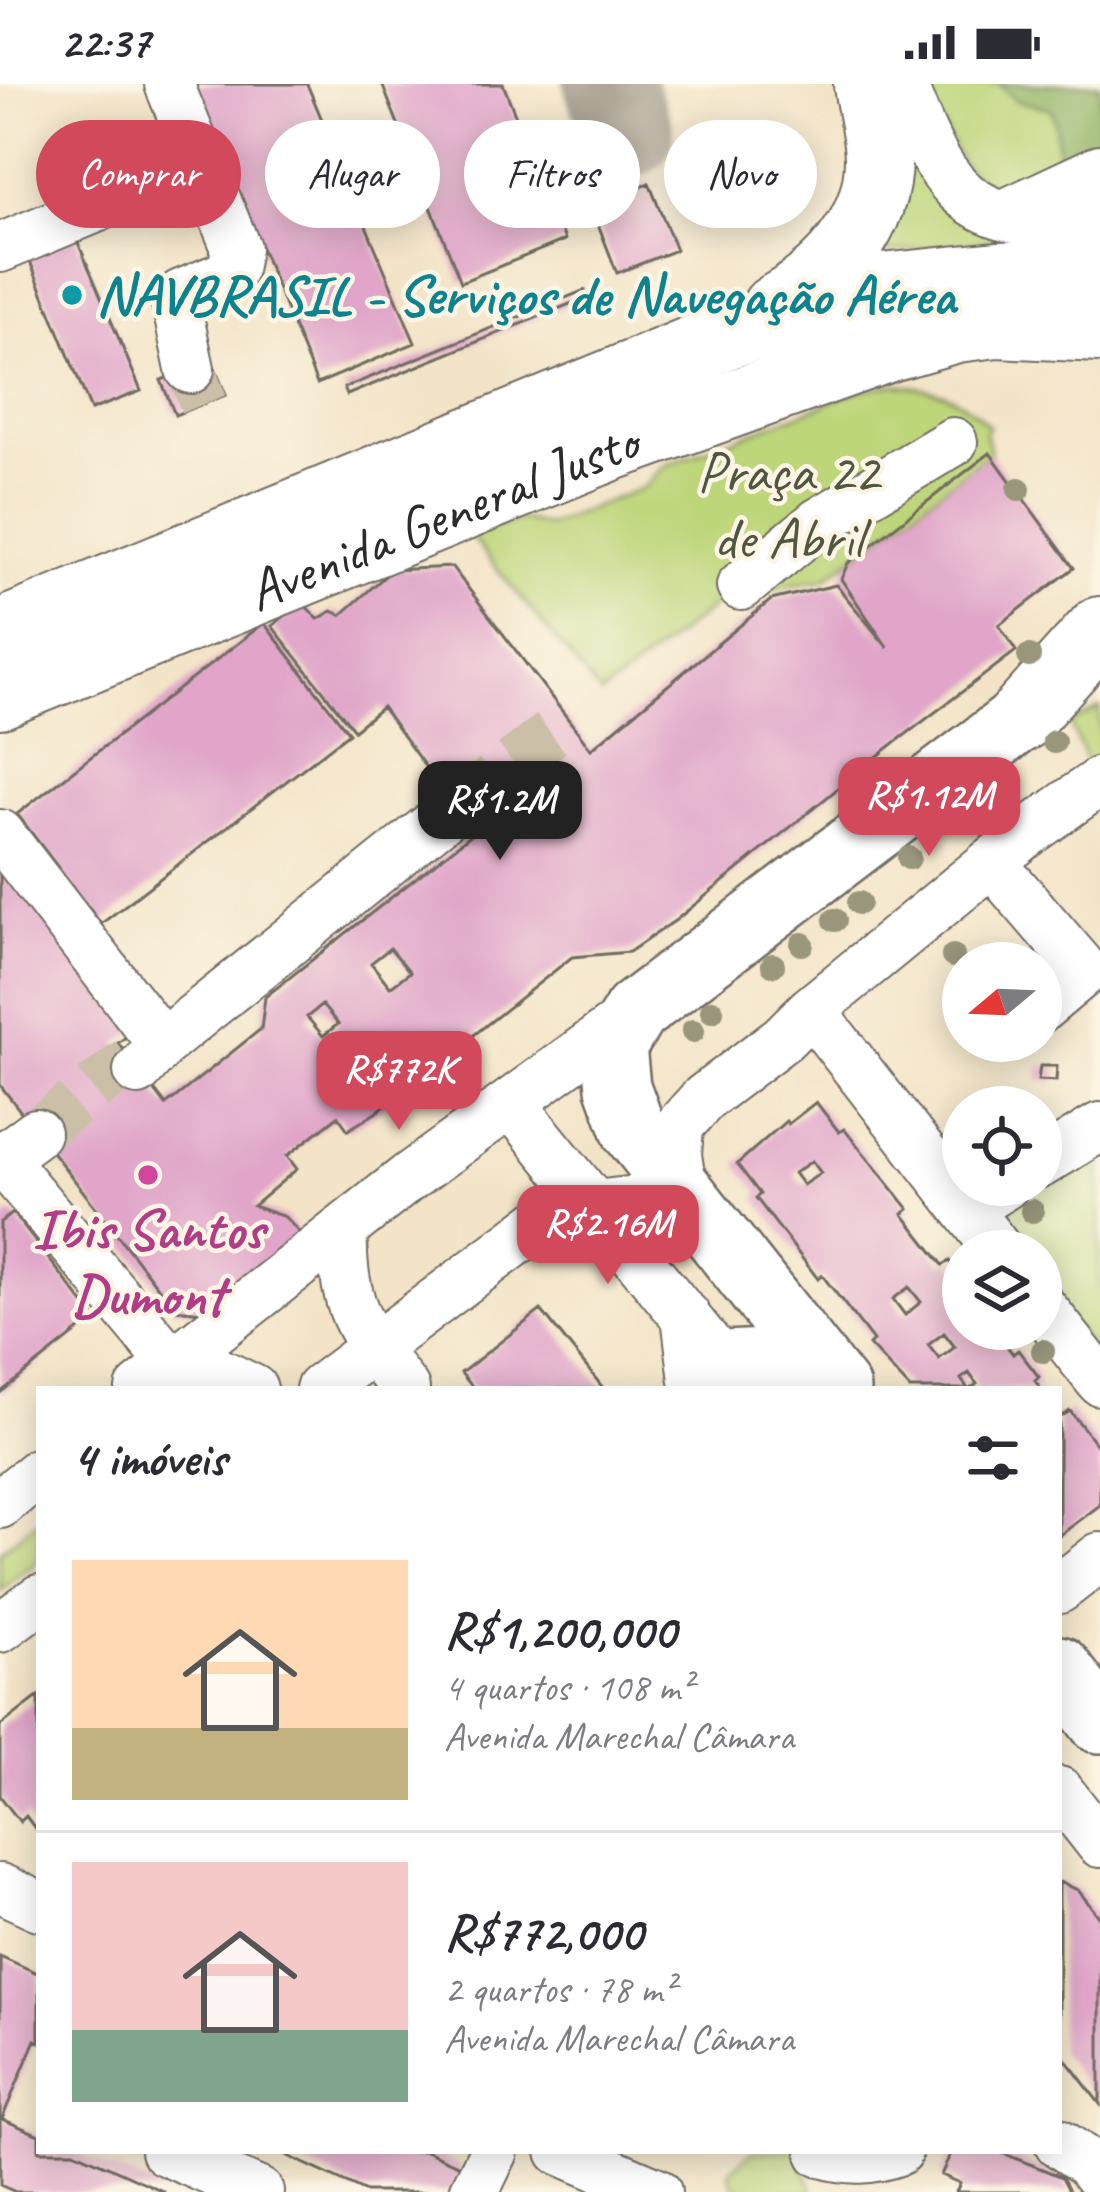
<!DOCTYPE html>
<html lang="pt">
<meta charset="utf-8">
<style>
:root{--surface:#fff;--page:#f7f7f7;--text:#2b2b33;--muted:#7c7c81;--line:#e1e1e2;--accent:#d1495b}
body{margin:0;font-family:Caveat,sans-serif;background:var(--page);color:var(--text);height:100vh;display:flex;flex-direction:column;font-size:45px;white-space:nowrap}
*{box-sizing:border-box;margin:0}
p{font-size:39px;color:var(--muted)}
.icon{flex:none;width:66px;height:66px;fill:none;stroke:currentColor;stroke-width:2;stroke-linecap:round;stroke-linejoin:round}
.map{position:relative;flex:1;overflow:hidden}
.details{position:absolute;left:36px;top:1302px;width:1026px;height:768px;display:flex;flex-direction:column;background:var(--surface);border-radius:0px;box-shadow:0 6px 30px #0003}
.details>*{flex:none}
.banner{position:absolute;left:36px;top:36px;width:1029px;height:108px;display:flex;gap:24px}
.needle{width:78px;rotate:251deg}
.tools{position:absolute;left:942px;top:858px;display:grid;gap:24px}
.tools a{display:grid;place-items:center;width:120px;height:120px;border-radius:50%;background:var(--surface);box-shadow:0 6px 30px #0003;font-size:60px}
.price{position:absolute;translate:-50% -102px;padding:0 27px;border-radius:24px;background:var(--accent);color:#fff;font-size:39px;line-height:78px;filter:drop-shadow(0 3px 6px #0008)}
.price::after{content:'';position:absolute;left:50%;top:72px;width:36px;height:27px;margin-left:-18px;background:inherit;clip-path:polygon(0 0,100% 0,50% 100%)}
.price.selected{background:#222;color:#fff}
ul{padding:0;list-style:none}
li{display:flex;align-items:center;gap:36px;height:300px;padding:0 36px}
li+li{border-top:3px solid var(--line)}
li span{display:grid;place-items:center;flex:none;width:336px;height:240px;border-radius:0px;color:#555}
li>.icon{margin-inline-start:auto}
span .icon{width:144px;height:144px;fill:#fffc;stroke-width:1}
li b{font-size:51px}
h2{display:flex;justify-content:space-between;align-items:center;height:144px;padding:0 36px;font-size:51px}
.tag{padding:0 42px;border-radius:54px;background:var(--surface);box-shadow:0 6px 30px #0003;font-size:42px;line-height:108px}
.tag.selected{background:var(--accent);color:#fff}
.status{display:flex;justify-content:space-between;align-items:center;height:84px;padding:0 60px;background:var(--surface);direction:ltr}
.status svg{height:33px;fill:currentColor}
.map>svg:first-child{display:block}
.green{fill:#bed67a;stroke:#748052;stroke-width:3}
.forest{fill:#96b76a;stroke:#60714a;stroke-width:3}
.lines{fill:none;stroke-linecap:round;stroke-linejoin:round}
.taxiway{stroke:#8f8879;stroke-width:90}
.building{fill:#e0a5c9;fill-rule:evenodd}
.minor-tunnel{stroke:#cbbfa8;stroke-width:48;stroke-dasharray:48 24;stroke-linecap:butt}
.minor-casing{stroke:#716c62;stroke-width:52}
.major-casing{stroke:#716c62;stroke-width:68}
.highway-casing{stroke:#716c62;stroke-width:70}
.minor{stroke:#fff;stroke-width:48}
.major{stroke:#fff;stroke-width:63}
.highway{stroke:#fff;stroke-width:66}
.tree{fill:#99967c}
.culture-dot{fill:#0f9aa8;stroke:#fcf5e5;stroke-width:4.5}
.hotel-dot{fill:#d1479c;stroke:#fcf5e5;stroke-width:4.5}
.labels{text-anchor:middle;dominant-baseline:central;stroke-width:9;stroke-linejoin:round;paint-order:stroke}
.culture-label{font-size:57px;font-weight:bold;fill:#0d838f;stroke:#fcf5e5;text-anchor:start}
.park-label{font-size:57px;fill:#50563f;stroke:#fcf5e5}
.street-label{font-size:57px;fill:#2b2b2b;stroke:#fcf5e5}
.hotel-label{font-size:57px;font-weight:bold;fill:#b23c85;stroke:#fcf5e5}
</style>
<div class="status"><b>22:37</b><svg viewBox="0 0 49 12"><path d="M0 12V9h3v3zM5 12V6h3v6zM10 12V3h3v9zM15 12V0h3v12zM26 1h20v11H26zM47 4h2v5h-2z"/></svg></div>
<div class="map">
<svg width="1100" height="2108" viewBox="0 0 1100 2108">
<rect width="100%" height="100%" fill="#fcf5e5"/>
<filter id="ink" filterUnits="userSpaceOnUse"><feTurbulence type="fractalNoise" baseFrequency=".00833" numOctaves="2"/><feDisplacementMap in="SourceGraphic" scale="24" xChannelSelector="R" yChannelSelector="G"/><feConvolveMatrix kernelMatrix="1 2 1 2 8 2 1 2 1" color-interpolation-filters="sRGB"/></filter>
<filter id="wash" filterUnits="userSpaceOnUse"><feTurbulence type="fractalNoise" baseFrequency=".004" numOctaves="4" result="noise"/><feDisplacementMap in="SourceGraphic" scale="48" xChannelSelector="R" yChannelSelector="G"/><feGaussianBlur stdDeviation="2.7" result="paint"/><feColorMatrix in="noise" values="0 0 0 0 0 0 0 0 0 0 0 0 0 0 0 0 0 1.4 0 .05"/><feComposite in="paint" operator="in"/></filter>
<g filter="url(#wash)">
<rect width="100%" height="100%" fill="#f3e4c7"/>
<path class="green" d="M924,0H1100V67C1065,83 1000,126 968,86C949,63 938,27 924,0Z
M904,63L1029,156H993L885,169L882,165Z
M894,300C938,305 958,309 989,342L985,348L990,369L826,494L725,513L601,611L467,448L524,436L547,442L645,403L664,382L859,307Z
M1100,624V682L1091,687L1070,640Z
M1100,1056V1274L1041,1201V1167H1014L981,1127L1025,1101H1041Z
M39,1435V1476L0,1507V1468Z
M753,2067H797L814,2108L741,2107L733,2100L729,2088Z"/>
<path class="forest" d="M999,0H1100V99L1062,81C1053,62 1060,42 1050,24L1017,17Z"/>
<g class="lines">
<path class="taxiway" d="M609,0L629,49"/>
</g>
<g id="blocks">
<path class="building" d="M194,0H307L415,259L317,300Z
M382,0H503L565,156L461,198Z
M649,99L676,166L617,189L591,122Z
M68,135L141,307L91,326L20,153Z
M585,206L587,213L347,311L344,304Z
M212,277L226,311L175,331L161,296Z
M990,369L1074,484L999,541L1016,567L884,667L676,836L629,868L572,873L377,1028L348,1046L338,1032L287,1072L297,1085L253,1122L285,1133L315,1166L227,1231L175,1225L0,1001V759L139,943L118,959L166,1021L261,945L265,913L473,749L382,623L354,646L272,542L302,518L318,535L332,527L341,531L392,486L452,483L591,665L771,516L836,501L888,564L841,495L848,479ZM390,864L410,888L390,903L371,879ZM322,921L338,940L323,952L307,933Z
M264,539L349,649L101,840L17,730Z
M1040,982H1057L1056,997L1038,996Z
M816,1018L839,1048L844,1045L909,1125L903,1130L943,1181L950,1177L963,1193V1245H994L1013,1270L1018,1266L1039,1293L1035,1297L1041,1305H970L977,1300L969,1289L961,1295L968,1305H910L869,1261L873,1257L822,1191L818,1195L756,1114L760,1110L737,1080L786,1037L788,1040ZM812,1077L821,1089L803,1101L794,1089ZM909,1203L921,1218L905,1231L893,1215ZM944,1249L955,1263L939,1275L928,1261Z
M13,1129L95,1234L0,1309V1138Z
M541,1226L604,1305H474L461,1289Z
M1070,1327L1100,1365V1421L1059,1452V1328L1062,1332Z
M39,1612V1750L26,1732L20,1738L0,1712V1642Z
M1059,1798L1078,1806L1100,1834V2020L1059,1967Z
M0,1872L39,1890V1958L35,1956L2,2035L39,2051V2067H74L165,2108H16L0,2101Z
M277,2067H426L462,2083L451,2108H366Z
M952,2067H997L1062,2093L1070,2108H956L960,2099L941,2091Z"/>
</g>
</g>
<g filter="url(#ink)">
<use href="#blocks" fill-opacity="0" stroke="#716c62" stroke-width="3"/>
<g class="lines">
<path class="minor-tunnel" d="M190,285L204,320
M456,723L570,635
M36,1049L130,976"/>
<defs>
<path id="minor" d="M169,0L236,164L232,186L226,191L181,210L176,219L190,285
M902,0C917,36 931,78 959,106C992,139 1057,144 1100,134
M1004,130L1100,85
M0,164L202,80
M741,502L819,438L953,358
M0,750L162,960
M1011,801L1085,887L1041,924
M811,926L999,1167
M138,987L162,960L456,723
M511,1019L744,1305
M0,1073L172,1279
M1,1075L36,1049
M1041,1079L1100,1043
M966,1125L1005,1101
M343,1147C340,1220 361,1249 405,1305
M1041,1222L1100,1297
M686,1232L695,1305
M172,1279L214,1286L253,1305
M140,1305L408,1094L633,930
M320,1305L543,1137L596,1121L683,1110L677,1071L679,1042L704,1014L783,954L811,926L1022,753L1100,697
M0,1420L39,1388
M1059,1505L1100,1473
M0,1544L39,1515
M1059,1707L1100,1759
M0,1804L39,1822
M1059,2059L1087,2078L1100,2094
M165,2067L259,2108
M561,2067L657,2108
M821,2069C849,2077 870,2077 898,2067
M474,2108L494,2067"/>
<path id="major" d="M724,1279L814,1275
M838,1305L634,1047L618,1003L614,963L635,928L1020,635
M1059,1584L1100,1637"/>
<g id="highway">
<path d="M775,224C829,194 878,142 878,75C878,50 870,25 867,0"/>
<path d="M0,549L728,251L882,203L998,191L1100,189"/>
<path id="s1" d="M0,611L609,364L889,264L956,245L997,240L1100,245"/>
<path d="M1020,635L1100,546"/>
</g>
</defs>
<use href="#minor" class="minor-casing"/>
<use href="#major" class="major-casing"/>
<use href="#highway" class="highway-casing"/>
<use href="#minor" class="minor"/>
<use href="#major" class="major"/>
<use href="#highway" class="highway"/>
</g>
<g class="tree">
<circle cx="1019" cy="405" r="12"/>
<circle cx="1029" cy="572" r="12"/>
<circle cx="1054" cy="658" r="12"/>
<circle cx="909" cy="774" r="12"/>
<circle cx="859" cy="819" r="12"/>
<circle cx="835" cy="836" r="12"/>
<circle cx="802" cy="860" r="12"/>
<circle cx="953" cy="872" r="12"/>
<circle cx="773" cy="881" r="12"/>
<circle cx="712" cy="927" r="12"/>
<circle cx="693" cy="947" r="12"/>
<circle cx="1032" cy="1127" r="12"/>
<circle cx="1043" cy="1267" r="12"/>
</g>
</g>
<circle class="culture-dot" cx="72" cy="211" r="12"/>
<circle class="hotel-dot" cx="148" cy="1091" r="12"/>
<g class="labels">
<g class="culture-label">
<text x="96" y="211">NAVBRASIL - Serviços de Navegação Aérea</text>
</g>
<g class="park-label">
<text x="788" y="388">Praça 22<tspan x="788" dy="66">de Abril</tspan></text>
</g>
<g class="street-label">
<text stroke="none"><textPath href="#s1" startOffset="477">Avenida General Justo</textPath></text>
</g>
<g class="hotel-label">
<text x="148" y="1145">Ibis Santos<tspan x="148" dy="66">Dumont</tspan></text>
</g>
</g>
</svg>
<div class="tools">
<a><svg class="needle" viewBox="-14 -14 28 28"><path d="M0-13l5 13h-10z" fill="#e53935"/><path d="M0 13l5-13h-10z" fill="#7c7c81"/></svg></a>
<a><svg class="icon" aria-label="locate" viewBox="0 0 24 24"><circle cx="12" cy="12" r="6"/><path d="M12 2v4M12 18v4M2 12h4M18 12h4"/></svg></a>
<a><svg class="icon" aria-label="layers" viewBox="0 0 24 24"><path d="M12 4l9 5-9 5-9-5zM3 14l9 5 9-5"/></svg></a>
</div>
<b class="price" style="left:929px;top:775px">R$1.12M</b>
<b class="price selected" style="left:500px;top:779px">R$1.2M</b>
<b class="price" style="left:399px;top:1049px">R$772K</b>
<b class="price" style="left:608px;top:1203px">R$2.16M</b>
<div class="banner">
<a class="tag selected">Comprar</a>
<a class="tag">Alugar</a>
<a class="tag">Filtros</a>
<a class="tag">Novo</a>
</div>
<section class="details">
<h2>4 imóveis<svg class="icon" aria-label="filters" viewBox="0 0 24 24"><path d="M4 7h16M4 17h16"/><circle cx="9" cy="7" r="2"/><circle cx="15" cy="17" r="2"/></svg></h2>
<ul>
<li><span style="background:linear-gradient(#ffd9b3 70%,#c2b280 0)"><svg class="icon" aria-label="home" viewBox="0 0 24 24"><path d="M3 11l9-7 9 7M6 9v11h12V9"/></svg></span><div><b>R$1,200,000</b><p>4 quartos · 108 m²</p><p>Avenida Marechal Câmara</p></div></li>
<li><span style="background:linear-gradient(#f6c9c9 70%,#7fa58c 0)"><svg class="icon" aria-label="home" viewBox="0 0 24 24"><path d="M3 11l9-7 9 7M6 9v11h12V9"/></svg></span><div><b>R$772,000</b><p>2 quartos · 78 m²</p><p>Avenida Marechal Câmara</p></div></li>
</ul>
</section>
</div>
